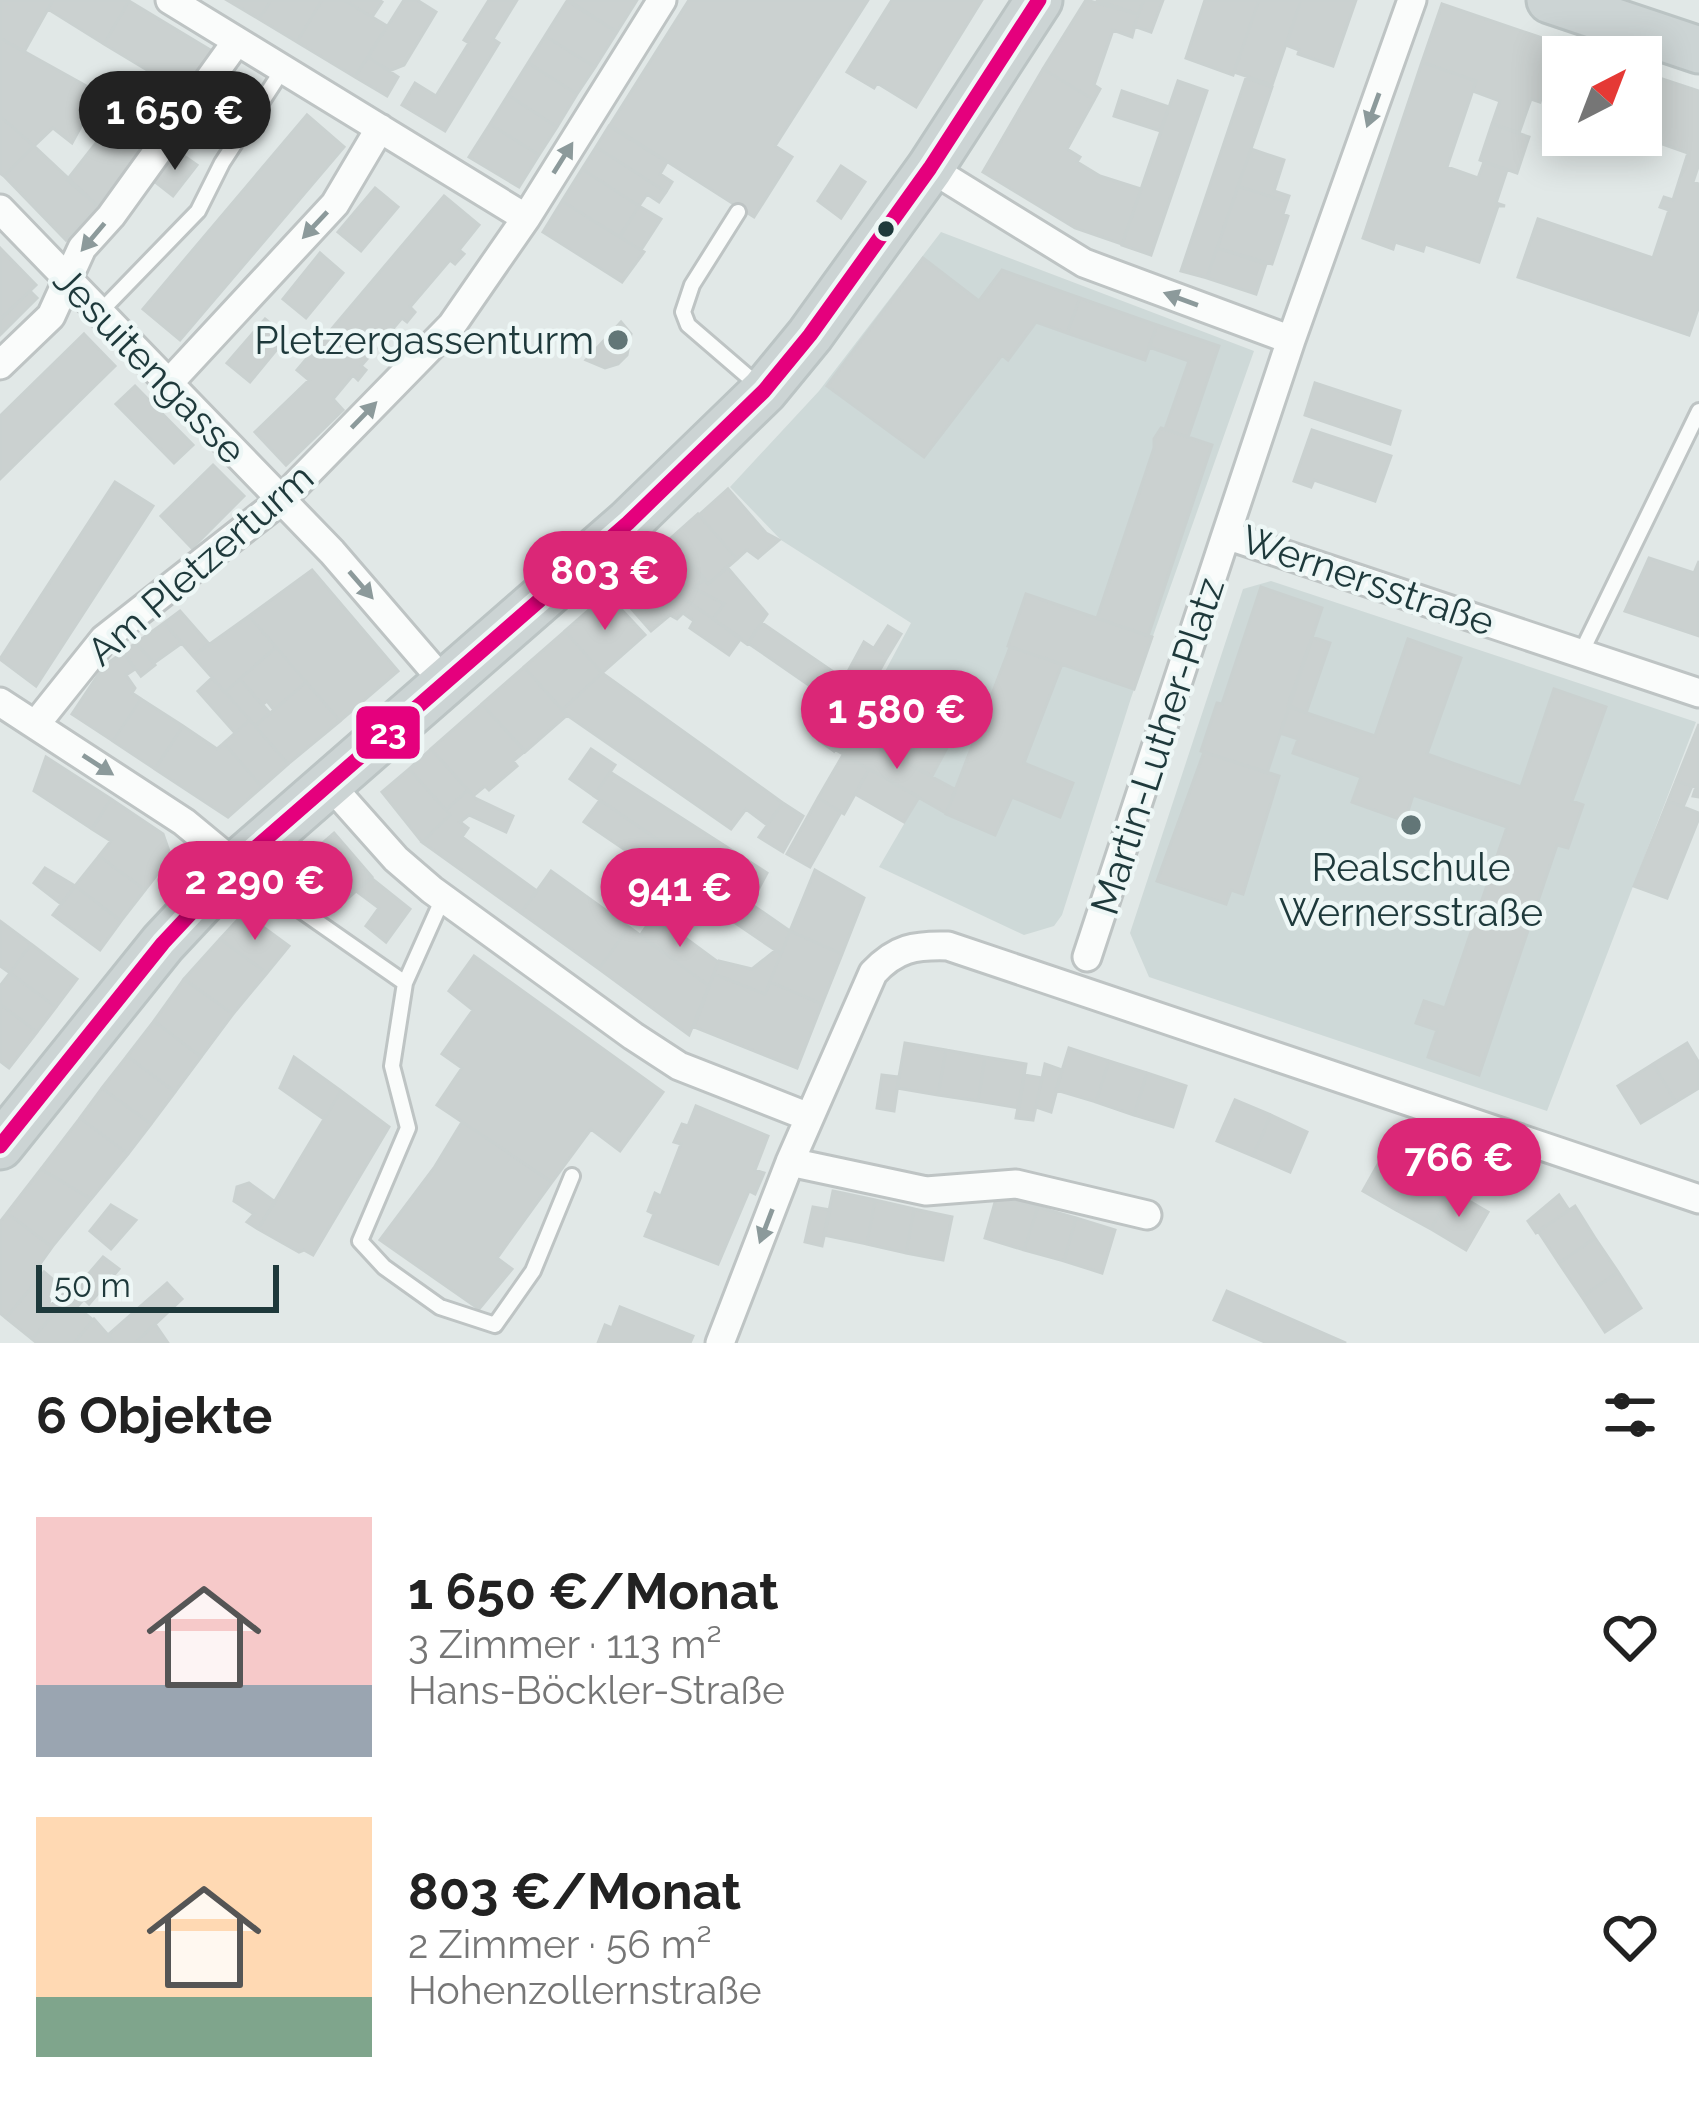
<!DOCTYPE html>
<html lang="de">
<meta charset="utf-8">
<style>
:root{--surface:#fff;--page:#f6f6f6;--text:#222;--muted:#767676;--accent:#db2777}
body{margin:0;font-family:Raleway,sans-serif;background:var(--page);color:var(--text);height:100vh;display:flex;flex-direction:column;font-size:45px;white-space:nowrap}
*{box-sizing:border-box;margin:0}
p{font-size:39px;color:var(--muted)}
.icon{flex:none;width:66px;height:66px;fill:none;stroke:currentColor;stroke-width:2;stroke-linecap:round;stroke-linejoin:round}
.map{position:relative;height:1343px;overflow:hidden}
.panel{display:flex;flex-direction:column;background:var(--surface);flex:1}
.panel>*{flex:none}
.needle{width:78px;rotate:42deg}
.buttons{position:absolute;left:1542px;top:36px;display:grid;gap:24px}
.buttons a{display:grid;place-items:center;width:120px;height:120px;border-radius:0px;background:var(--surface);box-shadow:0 6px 30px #0003;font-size:60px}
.scale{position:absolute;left:36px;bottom:30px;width:243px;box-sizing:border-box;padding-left:12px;border:6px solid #1e393b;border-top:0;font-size:33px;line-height:42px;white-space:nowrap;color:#1e393b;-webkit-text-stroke:9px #eef7f6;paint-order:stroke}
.price{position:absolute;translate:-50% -102px;padding:0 27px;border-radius:42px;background:var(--accent);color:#fff;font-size:39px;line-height:78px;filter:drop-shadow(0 3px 6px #0008)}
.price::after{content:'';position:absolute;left:50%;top:72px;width:36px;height:27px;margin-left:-18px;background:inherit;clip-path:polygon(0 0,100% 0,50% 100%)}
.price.current{background:#222;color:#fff}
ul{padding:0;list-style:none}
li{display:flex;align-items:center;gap:36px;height:300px;padding:0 36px}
li span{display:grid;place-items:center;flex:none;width:336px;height:240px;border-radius:0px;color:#555}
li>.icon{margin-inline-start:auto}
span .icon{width:144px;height:144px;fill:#fffc;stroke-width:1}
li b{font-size:51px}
h2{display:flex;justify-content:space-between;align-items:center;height:144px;padding:0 36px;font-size:51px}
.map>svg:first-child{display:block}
.built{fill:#ced9d8}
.building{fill:#cbd1d0;stroke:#cad1d0;stroke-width:3}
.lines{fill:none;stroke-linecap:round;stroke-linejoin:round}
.lane-casing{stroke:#bec4c4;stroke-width:20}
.street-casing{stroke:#bec4c4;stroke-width:33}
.primary-casing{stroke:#bbc4c4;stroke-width:51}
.lane{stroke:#fafcfb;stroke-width:14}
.street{stroke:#fafcfb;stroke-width:27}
.primary{stroke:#ccd4d4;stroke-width:45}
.bus-1-casing{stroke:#eef7f6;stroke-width:24}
.bus-1{stroke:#e5007d;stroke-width:15}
.oneway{fill:#8c9a9b}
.bus-dot{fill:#1e393b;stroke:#eef7f6;stroke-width:4.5}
.poi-dot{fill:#627677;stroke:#eef7f6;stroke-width:4.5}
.labels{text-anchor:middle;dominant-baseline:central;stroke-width:9;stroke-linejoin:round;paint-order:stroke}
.poi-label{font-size:39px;fill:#1e393b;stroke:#eef7f6;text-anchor:end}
.street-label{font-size:39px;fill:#1e393b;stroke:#eef7f6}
.line-badge{stroke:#eef7f6;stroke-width:4.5}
.badge-label{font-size:33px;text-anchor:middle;font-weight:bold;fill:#fff}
</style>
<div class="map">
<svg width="1699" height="1343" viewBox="0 0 1699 1343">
<rect width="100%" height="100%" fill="#e1e8e7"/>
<path class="built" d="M941,232L1254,351L1131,698L1062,915L1054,926L1024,935L879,867L932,776L852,733L911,623L781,540L730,487L819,391Z
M1271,581L1696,722L1547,1111L1149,977L1130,933L1243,589Z"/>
<path class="building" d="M0,0H53L24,52L0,38Z
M53,0H128L129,1L104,44L48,9Z
M227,0H271L259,19Z
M271,0H322L297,42L259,19Z
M322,0H344L387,26L355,77L297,42Z
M344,0H379L382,2L372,17Z
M404,0H417L436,12L404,65L389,71L368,57Z
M489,0H517L493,39L499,43L445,131L402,105L415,83L436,96L469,43L464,40Z
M568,0H637L617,32Z
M689,0H868L775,146L792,157L754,217L610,125Z
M892,0H982L916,107L877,83L874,88L847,72Z
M1086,0L1138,14L1132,37L1113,30L1094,85L1100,89L1094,100L1043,69Z
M1096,0H1144L1138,14Z
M1144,0H1163L1151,32L1134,26Z
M1205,0H1259L1233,75L1186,58Z
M1259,0H1301L1272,85L1234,72Z
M1301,0H1356L1333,66L1298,54L1299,50L1286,45Z
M129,1L212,51L187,94L104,44Z
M567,1L617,32L595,67L545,36Z
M1442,4L1560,44L1556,56L1563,58V97L1544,90L1540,102L1531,99L1519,133L1492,124L1500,101L1473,91L1476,81L1422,62Z
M545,36L595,67L577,94L528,63Z
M0,38L99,93L72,143L53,128L34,146L0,116Z
M368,57L398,77L387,96L355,77Z
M1422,62L1476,81L1447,167L1478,178L1484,162L1507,170L1496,203L1505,206H1498L1479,262L1425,244L1423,251L1395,242L1393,249L1363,238Z
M528,63L577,94L557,127L508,95Z
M1043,69L1094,100L1067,149L1080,157L1077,162L1100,176L1141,189L1122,244L1075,228L983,172Z
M1641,72L1699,91V164L1693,182L1699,184V306L1689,335L1518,277L1538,219L1653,258L1669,210L1660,207L1664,197L1673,200L1688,153L1637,135H1641Z
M1246,78L1272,87L1207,278L1181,271Z
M164,80L182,91L171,106L155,92Z
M1178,81L1207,91L1151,255L1122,245Z
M143,83L174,108L98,206L67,180Z
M1122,91L1169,107L1160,131L1114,116Z
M508,95L557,127L539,155L490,124Z
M307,115L344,147L180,340L143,309Z
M0,116L34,146L4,176L0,173Z
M490,124L539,155L519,187L469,157Z
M1492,124L1529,137L1517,173L1480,160Z
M609,126L667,162L660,174L672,182L666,192L596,147Z
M34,146L98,206L66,240L4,176Z
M596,147L666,192L659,202L647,194L639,206L582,169Z
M1251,149L1284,160L1274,191L1289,196L1287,202L1238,186Z
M177,151L197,165L173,196L154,181Z
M841,166L865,182L841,218L818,201Z
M582,169L639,206L619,237L562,201Z
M1238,186L1287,202L1283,214L1288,216L1272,264L1217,248Z
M375,188L398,207L361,251L338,232Z
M444,196L479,225L459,250L464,254L455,264L450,260L410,307L415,312L407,322L402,318L361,366L366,370L358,380L353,375L333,399L343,410L286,465L255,432L309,380L297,370Z
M562,201L644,252L622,282L543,232Z
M639,206L661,219L641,250L620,237Z
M0,248L36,285L0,320Z
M1217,248L1266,264L1256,294L1207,278Z
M320,253L343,273L306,318L283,299Z
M923,258L979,301L1002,270L1080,298L1067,333L1036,322L1008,360L1002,355L924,457L827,386Z
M30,291L37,298L0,335V319Z
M1080,298L1157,325L1145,360L1067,333Z
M265,319L287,337L250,382L227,363Z
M621,322L631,334L627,355L618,364L605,368L586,360Z
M1157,325L1219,346L1188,437L1165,429L1189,361L1149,347Z
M84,334L115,366L0,479V416Z
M1315,383L1400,411L1390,444L1305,415Z
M135,386L193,445L174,463L116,404Z
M1161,428L1212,445L1148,636L1097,618L1154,448V439Z
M1312,430L1391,456L1375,501L1314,480L1311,487L1294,481Z
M213,465L244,496L192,548L161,516Z
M115,482L153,506L36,686L0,659Z
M728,489L766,533L779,540L758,558L747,550L737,559L699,515Z
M698,514L737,559L708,584L670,539Z
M670,539L705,579L694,588L724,604L713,619L683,598L648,559Z
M1649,558L1694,573L1699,561V636L1625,611Z
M648,559L683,598L741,638L729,655L690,628L694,621L683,613L677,619L670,615L651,631L614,589Z
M727,567L767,614L747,644L713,619L724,604L694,588L704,579L708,584Z
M312,570L398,671L340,721L249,616Z
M1261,587L1322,608L1267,773L1201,751L1217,703L1222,704Z
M607,594L645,635L602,673L565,631Z
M1026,594L1152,637L1134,689L1008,646Z
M180,611L209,644L193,656L164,623Z
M249,616L276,647L225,692L193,656Z
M164,623L182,643L154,663L136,643Z
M762,623L845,680L832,701L748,643Z
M888,626L901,634L887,657L874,648Z
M565,631L602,673L562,710L524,667Z
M1312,637L1330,643L1306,713L1288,705Z
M1408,639L1461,658L1427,754L1498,779L1521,787L1554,689L1606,707L1572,801L1583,805L1568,848L1557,845L1479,1075L1428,1057L1437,1030L1416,1023L1424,1001L1445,1008L1507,827L1413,795L1405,821L1352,802L1361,777L1293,753L1298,739L1280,733L1289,707L1375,736Z
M864,642L887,657L854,717L832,701Z
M136,643L155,665L141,676L123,652Z
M276,647L306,682L274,710L267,701L262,705L240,679Z
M1010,647L1062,664L1024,763L1073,783L1060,817L1012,797L995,835L946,814Z
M123,652L135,669L126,675L135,688L132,693L141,699L113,741L72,714L104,666Z
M524,667L567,715L525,752L482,704Z
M602,673L783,803L767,825L746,809L731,829L567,715L562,710Z
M212,678L250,720L235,733L198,691Z
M240,679L270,713L255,726L225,692Z
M306,682L340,721L288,764L255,726Z
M141,699L183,726L155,769L113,741Z
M877,699L951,740L932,776L858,735Z
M482,704L525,751L513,761L517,766L489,790L485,786L473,796L431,749Z
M839,706L855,716L834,751L820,741Z
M250,720L288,764L262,787L224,743Z
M1699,724V797L1693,796L1696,787L1676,781Z
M183,726L217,749L224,743L262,787L228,817L155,769Z
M847,731L956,790L946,813L836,750Z
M431,749L468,790L446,810L409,769Z
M591,749L615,765L594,796L570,779Z
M1204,752L1279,776L1243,894L1231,890L1226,904L1157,881Z
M843,755L869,769L844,814L818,798Z
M46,757L111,799L92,829L34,791Z
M409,769L450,815L422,842L382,792Z
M869,769L919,797L904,822L855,794Z
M610,772L767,873L751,903L594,796Z
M1676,781L1692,786L1683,807L1668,801Z
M468,790L475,798L513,816L506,832L469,815L460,822L468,828L462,837L537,891L521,913L422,842L450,815L446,810Z
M818,798L841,812L810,867L787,854Z
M111,799L163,834L171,857L145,890L99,856L111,841L92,829Z
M600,800L680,855L661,881L637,864L640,860L584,822Z
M1668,801L1699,813V818L1667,898L1634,886Z
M783,803L803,816L783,852L759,837Z
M334,833L372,877L339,906L293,869Z
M680,855L790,931L781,954L665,875Z
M99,856L145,890L121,921L75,886Z
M45,868L75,886L61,904L34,883Z
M815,870L864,898L842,954L790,931Z
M551,871L629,927L599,969L521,913Z
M371,878L410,909L386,942L366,926L379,908L356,891Z
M75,886L121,921L100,950L53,915Z
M244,913L289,946L267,973L220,939Z
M654,915L718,962L709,986L640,936Z
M0,921L31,944L10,973L0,966Z
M629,927L709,986L689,1035L599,969Z
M790,931L842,954L822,1004L770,982Z
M220,939L267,973L233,1014L184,979Z
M31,944L77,979L56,1007L10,973Z
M776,950L781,954L765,994L714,974L719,961L752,969Z
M474,956L663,1092L620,1151L591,1129L552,1182L437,1105L462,1068L442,1054L473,1010L449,991Z
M10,973L56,1007L37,1032L0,1004V986Z
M714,974L765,994L770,982L822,1004L797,1068L694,1027Z
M184,979L233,1014L201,1057L154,1021Z
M0,1004L37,1032L9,1068L0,1061Z
M154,1021L201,1057L175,1092L127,1056Z
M905,1043L946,1050L938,1095L897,1088Z
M1687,1043L1699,1063V1088L1676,1102L1653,1064Z
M1069,1048L1109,1061L1096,1102L1056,1090Z
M946,1050L985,1057L978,1101L938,1095Z
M127,1056L175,1092L151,1124L102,1088Z
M294,1057L341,1091L324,1119L280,1088Z
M985,1057L1026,1064L1019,1108L978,1101Z
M1109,1061L1147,1073L1134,1115L1096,1102Z
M1045,1064L1062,1070L1051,1112L1036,1107Z
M1653,1064L1676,1102L1641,1123L1618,1086Z
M1147,1073L1186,1086L1173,1127L1134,1115Z
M882,1075L899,1077L894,1111L877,1108Z
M1024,1075L1042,1078L1033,1120L1016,1118Z
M102,1088L151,1124L128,1154L80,1118Z
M341,1091L389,1127L313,1255L304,1250L299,1252L258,1229Z
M1235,1100L1271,1115L1253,1156L1217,1141Z
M696,1106L768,1136L755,1170L764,1173L755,1194L749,1191L718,1264L645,1236L654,1214L648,1211L655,1193L661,1196L681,1144L674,1142L682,1124L688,1126Z
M1271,1115L1307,1132L1290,1172L1253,1156Z
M80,1118L128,1154L91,1199L41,1169Z
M462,1122L552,1182L497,1258L512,1269L479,1309L380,1240L434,1168Z
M1385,1152L1417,1171L1396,1210L1363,1191Z
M41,1169L91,1199L52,1247L7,1213Z
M1417,1171L1452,1191L1431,1229L1396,1210Z
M249,1183L275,1202L258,1229L247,1222L254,1214L234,1201L237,1187Z
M833,1191L875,1200L867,1244L824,1235Z
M1452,1191L1488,1212L1466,1250L1431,1229Z
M997,1195L1038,1207L1024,1250L985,1238Z
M1559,1195L1569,1210L1536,1233L1528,1221Z
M875,1200L914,1209L906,1253L867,1244Z
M111,1205L136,1220L111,1249L90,1231Z
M1575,1206L1595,1238L1559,1263L1538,1231Z
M813,1207L830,1210L822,1246L805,1242Z
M1038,1207L1076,1218L1064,1261L1024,1250Z
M914,1209L952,1217L943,1260L906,1253Z
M7,1213L52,1247L35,1271L41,1276L6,1318L0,1313V1222Z
M1076,1218L1115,1230L1102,1273L1064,1261Z
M1595,1238L1618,1272L1582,1297L1559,1263Z
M103,1257L119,1269L89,1304L84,1299L77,1307L67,1299Z
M44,1272L71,1295L32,1339L6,1318Z
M1618,1272L1641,1308L1605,1332L1582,1297Z
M167,1283L182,1299L135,1343H115L108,1335Z
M1227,1291L1346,1343H1267L1214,1320Z
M67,1299L93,1320L74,1343H37L32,1339Z
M620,1307L693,1336L690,1343H598L605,1325L612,1328Z
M94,1319L115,1343H74Z
M155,1324L168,1343H135Z"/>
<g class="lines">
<defs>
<path id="lane" d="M738,212L692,285L683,312L688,325L760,387
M100,312L198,211L222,163L283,69
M1581,653L1699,411
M240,868L405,983L392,1066L408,1128L360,1241L384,1267L440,1307L495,1325L533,1271L572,1176
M405,983L443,898"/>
<path id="street" d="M170,0L526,218
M1412,0L1291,340L1226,535L1699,693
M930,168L1084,263L1291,340
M0,209L332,552L444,682
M0,365L51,316L82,248L111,216L237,41
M167,385L335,204L380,128
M0,702L184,822L236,865
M36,724L104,639L280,501L452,325L526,218L662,0
M331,786L396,859L432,890L633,1036L679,1066L809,1117
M1087,957L1226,535
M790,1162L926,1191L1016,1184L1147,1215
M720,1343L790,1162L873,973C896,948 915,945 948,946L1699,1199"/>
<path id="primary" d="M1550,0L1699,50
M0,1146L163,943L236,865L628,523L764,391L810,335L930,168L1039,0"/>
</defs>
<use href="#lane" class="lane-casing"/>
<use href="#street" class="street-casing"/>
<use href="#primary" class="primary-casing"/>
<use href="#lane" class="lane"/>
<use href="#street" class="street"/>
<use href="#primary" class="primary"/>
<defs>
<path id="bus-1" d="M0,1146L163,943L236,865L628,523L764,391L810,335L930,168L1039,0"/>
</defs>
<use href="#bus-1" class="bus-1-casing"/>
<use href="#bus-1" class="bus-1"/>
</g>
<defs><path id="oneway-solid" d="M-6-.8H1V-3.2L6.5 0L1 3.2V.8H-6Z" transform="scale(3)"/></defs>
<g class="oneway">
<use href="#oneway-solid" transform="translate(1373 110) rotate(110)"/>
<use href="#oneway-solid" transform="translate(563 158) rotate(-58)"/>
<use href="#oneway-solid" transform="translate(315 225) rotate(133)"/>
<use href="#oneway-solid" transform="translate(93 237) rotate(130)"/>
<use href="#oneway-solid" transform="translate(1181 299) rotate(-160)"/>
<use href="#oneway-solid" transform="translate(364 415) rotate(-46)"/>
<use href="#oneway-solid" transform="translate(361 585) rotate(49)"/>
<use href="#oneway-solid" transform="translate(98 765) rotate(33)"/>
<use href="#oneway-solid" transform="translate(766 1226) rotate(111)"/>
</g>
<circle class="bus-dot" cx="886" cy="229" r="10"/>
<g class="poi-dot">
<circle cx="618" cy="340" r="12"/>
<circle cx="1411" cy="825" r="12"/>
</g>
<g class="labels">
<g class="poi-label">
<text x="594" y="340">Pletzergassenturm</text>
<text x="1411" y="867" text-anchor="middle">Realschule<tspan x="1411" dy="45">Wernersstraße</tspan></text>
</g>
<g class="street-label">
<text transform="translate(150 365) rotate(46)">Jesuitengasse</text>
<text transform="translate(200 564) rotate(-41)">Am Pletzerturm</text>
<text transform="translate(1368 580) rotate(19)">Wernersstraße</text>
<text transform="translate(1157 746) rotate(-72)">Martin-Luther-Platz</text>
</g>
</g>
<rect class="line-badge" x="354" y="704" width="68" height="57" rx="12" fill="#e5007d"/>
<g class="badge-label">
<text x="388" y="744">23</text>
</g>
</svg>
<div class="buttons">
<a><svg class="needle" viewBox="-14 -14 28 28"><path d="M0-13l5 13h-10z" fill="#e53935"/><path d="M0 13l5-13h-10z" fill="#767676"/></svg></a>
</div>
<div class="scale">50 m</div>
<b class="price current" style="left:175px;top:173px">1 650 €</b>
<b class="price" style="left:605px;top:633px">803 €</b>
<b class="price" style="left:897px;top:772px">1 580 €</b>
<b class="price" style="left:255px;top:943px">2 290 €</b>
<b class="price" style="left:680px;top:950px">941 €</b>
<b class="price" style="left:1459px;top:1220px">766 €</b>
</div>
<section class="panel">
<h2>6 Objekte<svg class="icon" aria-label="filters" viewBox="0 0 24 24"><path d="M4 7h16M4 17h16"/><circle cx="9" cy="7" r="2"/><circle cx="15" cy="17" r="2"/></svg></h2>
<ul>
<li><span style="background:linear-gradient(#f6c9c9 70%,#9aa5b1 0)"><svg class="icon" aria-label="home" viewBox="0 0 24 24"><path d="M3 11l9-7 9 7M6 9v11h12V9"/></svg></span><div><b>1 650 €/Monat</b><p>3 Zimmer · 113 m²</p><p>Hans-Böckler-Straße</p></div><svg class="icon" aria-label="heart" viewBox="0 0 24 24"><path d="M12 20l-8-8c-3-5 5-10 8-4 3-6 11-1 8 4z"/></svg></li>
<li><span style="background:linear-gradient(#ffd9b3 75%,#7fa58c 0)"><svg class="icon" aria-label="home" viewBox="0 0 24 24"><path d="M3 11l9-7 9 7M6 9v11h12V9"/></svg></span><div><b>803 €/Monat</b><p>2 Zimmer · 56 m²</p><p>Hohenzollernstraße</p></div><svg class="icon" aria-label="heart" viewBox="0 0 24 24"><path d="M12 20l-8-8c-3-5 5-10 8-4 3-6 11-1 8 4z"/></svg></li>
</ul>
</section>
